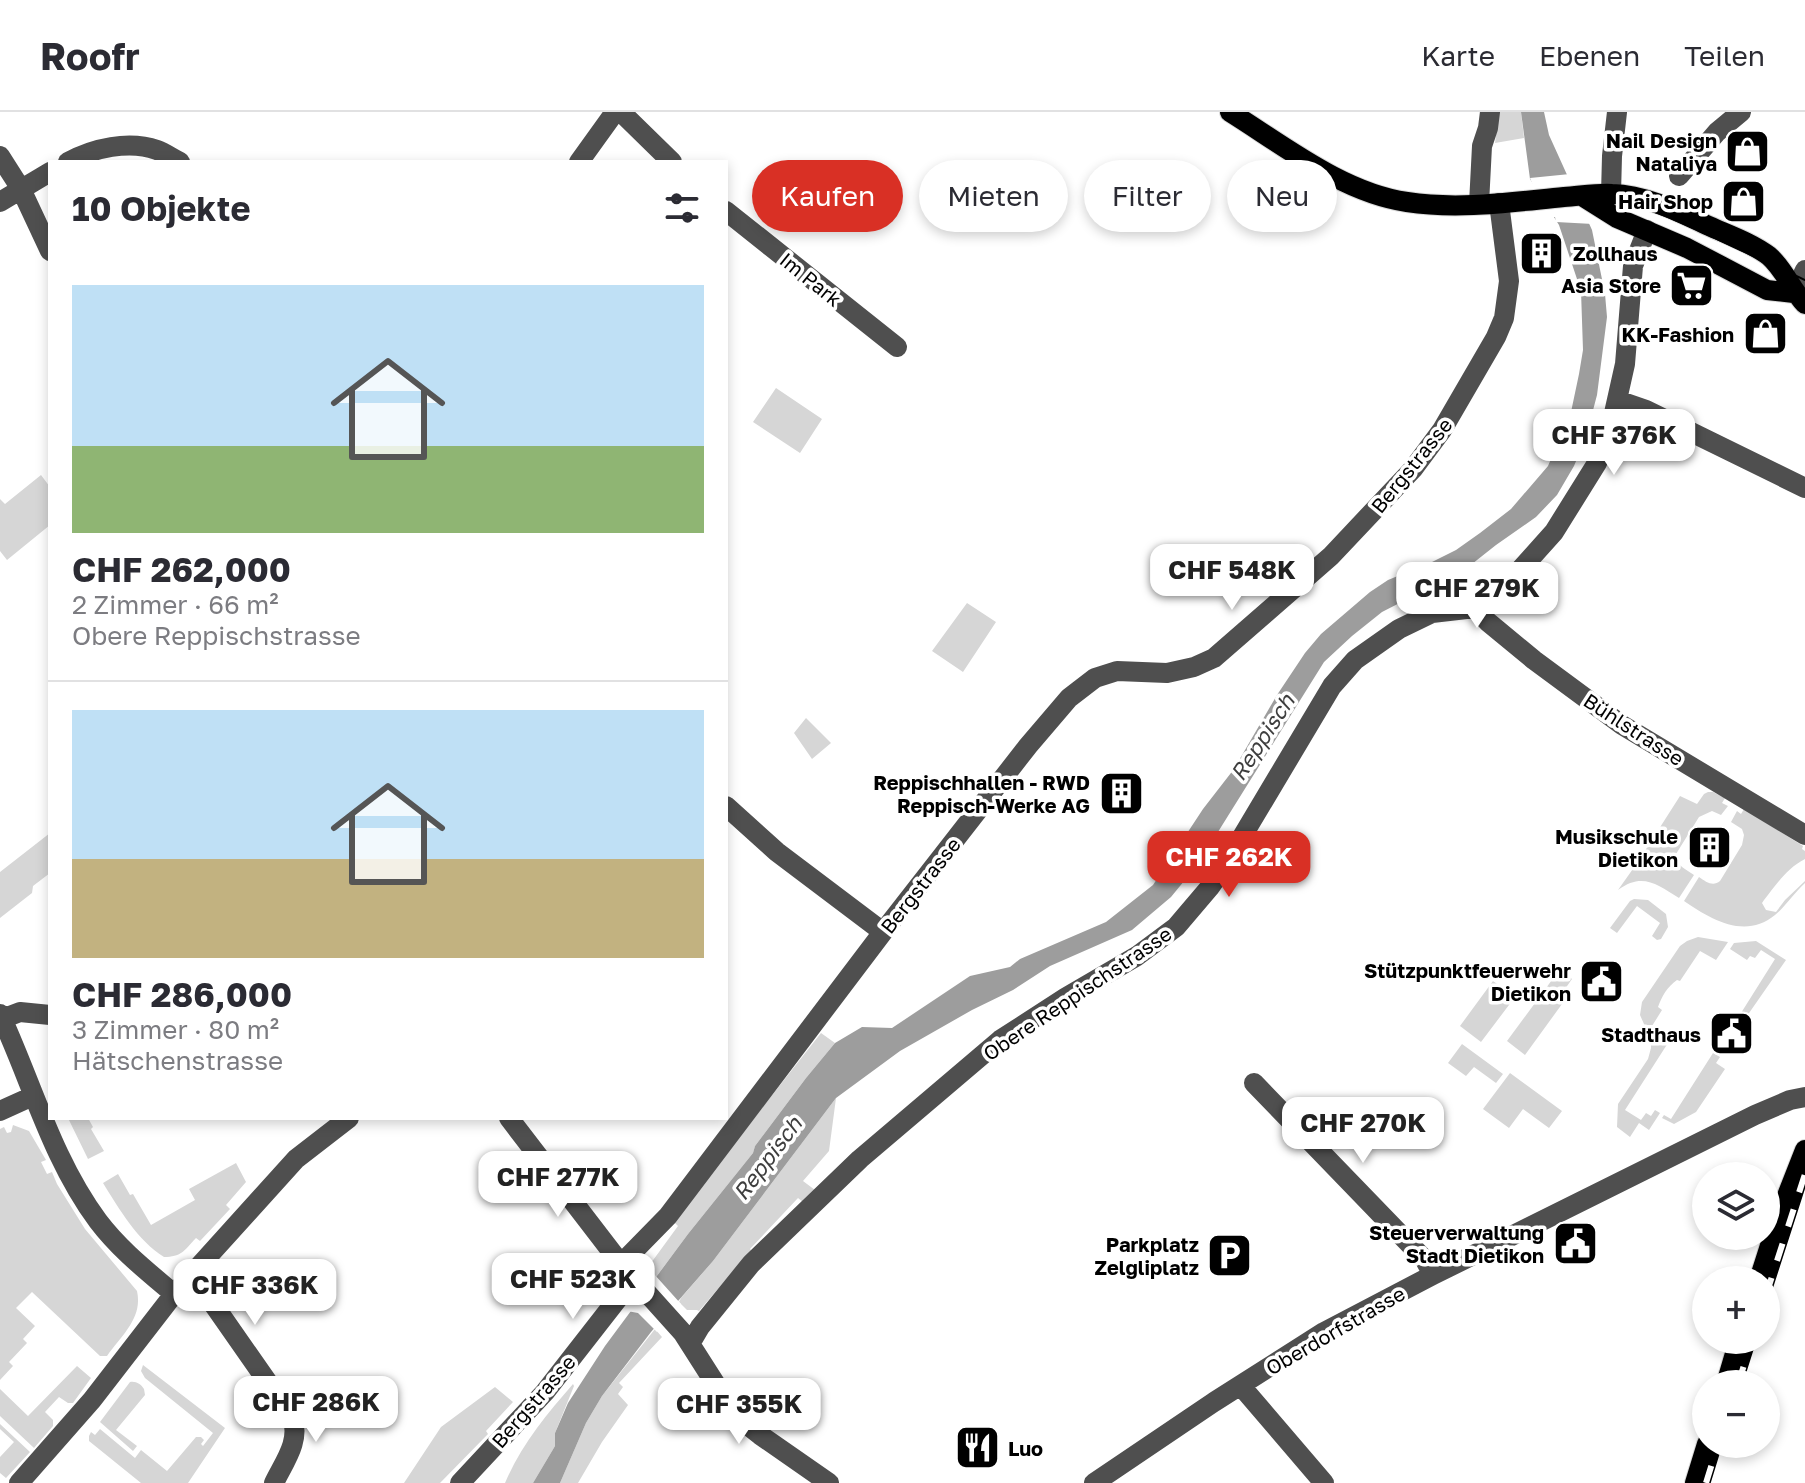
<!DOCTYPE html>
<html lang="de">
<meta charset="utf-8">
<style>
:root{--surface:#fff;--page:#f7f7f7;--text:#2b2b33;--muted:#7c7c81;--line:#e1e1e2;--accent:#d93025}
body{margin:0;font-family:"Golos Text",sans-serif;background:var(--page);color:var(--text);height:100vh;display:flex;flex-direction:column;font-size:30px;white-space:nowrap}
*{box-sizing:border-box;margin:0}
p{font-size:26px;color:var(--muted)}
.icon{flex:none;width:44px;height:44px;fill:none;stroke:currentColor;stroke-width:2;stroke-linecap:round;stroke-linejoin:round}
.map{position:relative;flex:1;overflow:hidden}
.side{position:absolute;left:48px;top:48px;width:680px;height:960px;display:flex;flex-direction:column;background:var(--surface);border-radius:0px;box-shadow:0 4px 12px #0003}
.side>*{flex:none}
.banner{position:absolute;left:752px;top:48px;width:760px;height:72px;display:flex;gap:16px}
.fabs{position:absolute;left:1692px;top:1050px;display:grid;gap:16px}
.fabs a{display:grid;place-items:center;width:88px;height:88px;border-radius:50%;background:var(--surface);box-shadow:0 4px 12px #0003;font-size:40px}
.price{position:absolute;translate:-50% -68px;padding:0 18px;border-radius:16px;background:#fff;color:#222;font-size:26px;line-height:52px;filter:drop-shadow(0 2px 4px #0008)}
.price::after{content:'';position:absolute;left:50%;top:48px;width:24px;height:18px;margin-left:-12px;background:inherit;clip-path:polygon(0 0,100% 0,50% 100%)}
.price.selected{background:var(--accent);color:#fff}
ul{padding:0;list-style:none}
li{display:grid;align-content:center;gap:16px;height:424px;padding:0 24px}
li+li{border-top:2px solid var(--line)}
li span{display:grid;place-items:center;height:248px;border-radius:0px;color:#555}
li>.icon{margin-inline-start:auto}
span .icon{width:144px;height:144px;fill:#fffc;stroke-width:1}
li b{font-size:34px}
h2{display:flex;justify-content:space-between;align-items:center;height:96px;padding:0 24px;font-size:34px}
.chip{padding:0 28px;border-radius:36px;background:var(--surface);box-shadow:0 4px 12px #0003;font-size:28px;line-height:72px}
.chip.selected{background:var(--accent);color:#fff}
header{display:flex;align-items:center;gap:48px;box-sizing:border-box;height:112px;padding:0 40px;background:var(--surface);border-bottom:2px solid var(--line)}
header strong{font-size:38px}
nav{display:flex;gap:44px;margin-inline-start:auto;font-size:28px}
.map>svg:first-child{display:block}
.green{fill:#d6d6d6}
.water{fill:#9d9d9d}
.pier{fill:#fff}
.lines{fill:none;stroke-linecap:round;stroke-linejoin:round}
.major-casing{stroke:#dbdbdb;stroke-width:22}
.minor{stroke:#4f4f4f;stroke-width:20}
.major{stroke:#000;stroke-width:20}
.tram{stroke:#000;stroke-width:2}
.rail-casing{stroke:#000;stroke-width:9}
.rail{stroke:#fff;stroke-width:6;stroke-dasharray:18;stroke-linecap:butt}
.labels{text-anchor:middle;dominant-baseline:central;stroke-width:7;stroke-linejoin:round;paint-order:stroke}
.poi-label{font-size:20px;font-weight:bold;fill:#000;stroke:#fff;text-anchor:end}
.street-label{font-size:20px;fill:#000;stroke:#fff}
.water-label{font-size:22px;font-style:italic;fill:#3e3e3e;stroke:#fff}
</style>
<header>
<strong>Roofr</strong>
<nav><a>Karte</a><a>Ebenen</a><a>Teilen</a></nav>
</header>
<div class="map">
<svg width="1805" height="1371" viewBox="0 0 1805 1371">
<rect width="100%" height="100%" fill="#fff"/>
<path class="green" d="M1499,0H1521L1524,26L1495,31Z
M776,276L822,307L800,341L753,310Z
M41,363L50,375V413L7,448L0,439V387L5,392Z
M967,491L996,510L963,560L932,539Z
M806,606L831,631L812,647L794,621Z
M1708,680H1713L1725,686L1722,691L1728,694L1721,703L1712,699L1699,705L1676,742C1675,753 1686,757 1694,763L1679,786C1657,772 1642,760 1618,778L1635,754L1643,751L1641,745L1680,684L1697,692L1704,682Z
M1744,697L1803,734L1802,737L1805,739V747C1787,756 1776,773 1764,788L1762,791L1766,798L1776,800L1785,788L1805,769V771C1794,781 1786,794 1775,803C1745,828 1710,807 1684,789L1699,765C1706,770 1713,775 1720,769L1742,733L1744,723L1742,717L1731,710L1737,699L1741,702Z
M50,721V761L33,774L32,781L0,806V760Z
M1634,787L1648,788L1666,802L1668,815L1661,827L1657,828L1652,824L1660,811L1637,794L1617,821L1610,816L1630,789Z
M1698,825L1728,830L1716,848L1700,839L1680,869L1677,868C1667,875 1662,884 1658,895L1662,898L1652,914L1666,923L1670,917L1675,920L1625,998L1641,1008L1646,1001L1651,1004L1655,998L1660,1001L1649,1018L1639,1011L1630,1025L1617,1015L1618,992L1648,947L1651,936V928L1640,903L1642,890L1680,834L1687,829Z
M1756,829L1786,848L1747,904L1741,901L1775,847L1761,838L1755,846L1750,844L1747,848L1730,837L1734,831Z
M1560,857L1572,867L1565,877L1570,881L1525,943L1507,929Z
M1493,869L1515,885L1481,930L1460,914Z
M821,921L835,931L806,966L755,1034L753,1041L688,1122L656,1165L650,1157L651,1151L678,1114L673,1109Z
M1462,932L1503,962L1496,971L1474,955L1466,964L1448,951Z
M1713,941L1720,945L1716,951L1725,957L1696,1000L1674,1012L1662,1006L1664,1003L1671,1007Z
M1510,961L1562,999L1549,1016L1523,997L1509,1016L1483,997Z
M836,986L829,1039L803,1069L815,1078L803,1090L798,1086L750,1137L755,1142L746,1144L699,1199L697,1198H687L679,1190L681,1186L713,1149Z
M68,1006H88L93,1015L91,1017L104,1039L88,1047Z
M13,1013L29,1019L46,1048L41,1050L47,1062L52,1060L57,1072L85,1117L137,1179C143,1206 122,1223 107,1244H100L32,1180L16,1196L35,1214L23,1227L27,1231L9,1250L13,1254L0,1268V1017L4,1015L7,1021L11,1020Z
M236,1051L246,1070L226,1093L230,1097L200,1129L196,1126C184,1139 181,1145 164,1145C138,1129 119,1097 103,1071L118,1062L130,1083L133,1082L151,1113L195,1088L189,1077Z
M655,1217L662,1225L619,1271L623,1275L618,1282L628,1293L602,1330L578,1371H560L586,1311L602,1284Z
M143,1253L225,1316L188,1371H141L89,1329V1324L91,1320L95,1323L100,1317L135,1346L141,1338L167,1359L196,1325H201L204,1328L201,1332L203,1334L213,1321L145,1266L141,1259Z
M77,1254L91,1266L73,1291H68L59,1285L45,1300L53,1308V1314L34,1336L0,1304V1277L28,1304Z
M130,1270C136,1269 141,1272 144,1277L145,1283L116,1318L137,1334L133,1339L100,1310Z
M573,1272L574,1274L555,1321V1334L533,1371H505C521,1333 546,1303 573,1272Z
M495,1275L513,1290L486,1319L488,1322L440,1371H404L441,1315Z
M0,1312L30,1340L6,1366L0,1361V1345L14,1330L0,1317Z"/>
<path class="water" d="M1521,0H1544L1549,23L1592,118L1605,182L1607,205L1597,283L1586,325L1574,354L1557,383L1536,405L1496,433L1453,467L1421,480L1382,500L1352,524L1324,550L1198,752L1171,785L1132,818L1050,854L1013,878L972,898L900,939L836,986L713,1149L651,1220L602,1284L586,1311L560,1371H533L555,1334V1321L568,1291L605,1234L688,1122L753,1041L755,1034L806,966L835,931L862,915L892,916L970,864L1010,855L1020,847L1106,810L1153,773L1203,697L1234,657L1277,583L1305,541L1321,522L1370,480L1388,468L1432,450L1456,438L1480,421L1511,397L1548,354L1571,300L1579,262L1583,238L1581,179L1559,113L1530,67Z"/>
<path class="pier" d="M1570,62L1593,112L1556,110L1555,105H1549L1538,86L1530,66Z
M654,1162L681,1192L657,1220L638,1201L627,1199L629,1193Z"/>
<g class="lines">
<defs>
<path id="major" d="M1230,0C1283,33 1343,81 1407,90C1459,98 1512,90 1564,85C1580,84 1597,81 1612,82C1647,83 1679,100 1709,114C1729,123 1752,131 1769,144C1785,158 1791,177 1805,192
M1582,84L1617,106L1687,136L1767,178L1794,181
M1759,1168L1781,1099L1805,1038
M1726,1272L1739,1228
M1695,1371L1707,1332"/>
</defs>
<use href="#major" class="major-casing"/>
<path class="minor" d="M621,0L672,50
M0,44L21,77L50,139
M68,50C93,36 129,28 157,38C165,41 172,46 180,50
M579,50L615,0
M1679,64L1717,20L1741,0
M1611,82L1612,44L1617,0
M0,90L50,60
M1479,92L1482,34L1488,16L1490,0
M726,99L897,235
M1794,181L1805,158
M1617,288L1646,298L1805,376
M1475,496L1488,510L1534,548L1622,613L1805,723
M726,694L777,740L883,820
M0,902C32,971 52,1047 98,1109C120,1138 147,1159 174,1182
M2,907L20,900L50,903
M1254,971L1425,1148L1433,1163
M0,999L33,984
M509,1006L621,1152L683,1221L727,1290L746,1312L760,1323L829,1371
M621,1152L668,1104L883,820L1028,634L1069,586L1095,566L1117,559L1167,561L1194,555L1214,546L1331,444L1413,357L1442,318L1496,225L1504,206L1509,169L1499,91
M187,1167L209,1186L292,1305C301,1329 284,1350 274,1371
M690,1232L700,1215L751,1152L860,1047L1000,928L1065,886L1137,844L1176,815L1210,775L1224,755L1332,574L1355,548L1399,517L1432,501L1475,496L1502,478L1554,420L1597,351L1610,319L1625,252L1633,154L1647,118
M1241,1274L1324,1371
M19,1371L92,1288L174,1182L296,1047L349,1006
M460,1371L545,1280L623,1180L635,1167
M1094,1371L1214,1290L1324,1220L1433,1163L1755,1003L1790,988L1805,985"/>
<use href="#major" class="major"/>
<path class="tram" d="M1221,0C1292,45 1364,100 1452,98C1507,96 1567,82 1621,91C1655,97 1686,113 1717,127C1746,141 1776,154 1805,168"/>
<defs>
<path id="rail" d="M1766,1183L1805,1062
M1738,1272L1752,1228
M1706,1371L1718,1332"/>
</defs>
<use href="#rail" class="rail-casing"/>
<use href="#rail" class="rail"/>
</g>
<defs>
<symbol id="shop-square" viewBox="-11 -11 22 22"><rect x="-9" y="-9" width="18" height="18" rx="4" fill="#000" stroke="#fff"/><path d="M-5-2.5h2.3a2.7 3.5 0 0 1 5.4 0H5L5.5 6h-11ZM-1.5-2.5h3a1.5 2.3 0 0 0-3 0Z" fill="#fff"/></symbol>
<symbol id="building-square" viewBox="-11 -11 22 22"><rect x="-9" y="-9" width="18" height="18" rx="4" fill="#000" stroke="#fff"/><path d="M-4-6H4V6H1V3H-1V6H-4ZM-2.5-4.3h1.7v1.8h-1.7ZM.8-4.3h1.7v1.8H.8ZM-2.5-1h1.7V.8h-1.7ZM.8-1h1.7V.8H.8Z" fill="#fff"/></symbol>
<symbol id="supermarket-square" viewBox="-11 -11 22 22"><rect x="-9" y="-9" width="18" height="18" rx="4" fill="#000" stroke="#fff"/><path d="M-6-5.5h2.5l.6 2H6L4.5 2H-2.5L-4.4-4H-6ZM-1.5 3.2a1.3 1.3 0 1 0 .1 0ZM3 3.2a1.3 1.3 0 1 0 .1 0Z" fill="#fff"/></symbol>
<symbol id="civic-square" viewBox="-11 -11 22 22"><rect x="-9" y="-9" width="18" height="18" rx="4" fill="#000" stroke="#fff"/><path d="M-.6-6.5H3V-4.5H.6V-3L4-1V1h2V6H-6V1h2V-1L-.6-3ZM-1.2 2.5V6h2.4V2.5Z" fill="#fff"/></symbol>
<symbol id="parking-square" viewBox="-11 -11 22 22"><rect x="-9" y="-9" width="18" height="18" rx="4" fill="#000" stroke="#fff"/><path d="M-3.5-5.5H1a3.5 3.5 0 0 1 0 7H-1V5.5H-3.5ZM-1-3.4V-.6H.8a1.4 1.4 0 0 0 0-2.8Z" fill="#fff"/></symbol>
<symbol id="restaurant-square" viewBox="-11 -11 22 22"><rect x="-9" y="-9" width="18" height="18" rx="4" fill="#000" stroke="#fff"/><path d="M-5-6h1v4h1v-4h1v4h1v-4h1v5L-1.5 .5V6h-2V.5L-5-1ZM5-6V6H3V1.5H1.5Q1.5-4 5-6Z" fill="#fff"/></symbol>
</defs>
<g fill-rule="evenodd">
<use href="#shop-square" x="1722" y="14" width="51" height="51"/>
<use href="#shop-square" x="1718" y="64" width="51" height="51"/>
<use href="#building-square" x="1516" y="116" width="51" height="51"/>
<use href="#supermarket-square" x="1666" y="148" width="51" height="51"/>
<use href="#shop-square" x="1740" y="196" width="51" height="51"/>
<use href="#building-square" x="1096" y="656" width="51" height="51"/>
<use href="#building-square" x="1684" y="710" width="51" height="51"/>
<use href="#civic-square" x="1576" y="844" width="51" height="51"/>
<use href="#civic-square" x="1706" y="896" width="51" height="51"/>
<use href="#civic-square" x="1550" y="1106" width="51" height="51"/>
<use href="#parking-square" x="1204" y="1118" width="51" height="51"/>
<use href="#restaurant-square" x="952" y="1310" width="51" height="51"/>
</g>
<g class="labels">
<g class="poi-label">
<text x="1717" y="28">Nail Design<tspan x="1717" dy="23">Nataliya</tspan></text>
<text x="1713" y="89">Hair Shop</text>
<text x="1573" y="141" text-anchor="start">Zollhaus</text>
<text x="1661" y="173">Asia Store</text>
<text x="1734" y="222">KK-Fashion</text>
<text x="1090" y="670">Reppischhallen - RWD<tspan x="1090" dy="23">Reppisch-Werke AG</tspan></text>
<text x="1678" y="724">Musikschule<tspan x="1678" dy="23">Dietikon</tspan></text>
<text x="1571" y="858">Stützpunktfeuerwehr<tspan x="1571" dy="23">Dietikon</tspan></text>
<text x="1701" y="922">Stadthaus</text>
<text x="1544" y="1120">Steuerverwaltung<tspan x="1544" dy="23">Stadt Dietikon</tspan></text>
<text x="1199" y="1132">Parkplatz<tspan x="1199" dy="23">Zelgliplatz</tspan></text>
<text x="1008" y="1336" text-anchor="start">Luo</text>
</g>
<g class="street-label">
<text transform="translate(811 167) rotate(39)">Im Park</text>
<text transform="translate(1411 353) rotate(-51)">Bergstrasse</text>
<text transform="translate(1634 617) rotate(33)">Bühlstrasse</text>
<text transform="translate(920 773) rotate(-52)">Bergstrasse</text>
<text transform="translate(1077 881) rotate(-34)">Obere Reppischstrasse</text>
<text transform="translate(1335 1218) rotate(-30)">Oberdorfstrasse</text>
<text transform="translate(533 1289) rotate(-49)">Bergstrasse</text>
</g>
<g class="water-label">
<text transform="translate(1262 625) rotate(-57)">Reppisch</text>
<text transform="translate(767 1046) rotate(-53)">Reppisch</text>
</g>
</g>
</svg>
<div class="fabs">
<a><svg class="icon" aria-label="layers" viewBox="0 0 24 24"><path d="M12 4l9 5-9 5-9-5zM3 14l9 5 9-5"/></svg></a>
<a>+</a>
<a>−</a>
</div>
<b class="price" style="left:1614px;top:365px">CHF 376K</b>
<b class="price" style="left:1232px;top:500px">CHF 548K</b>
<b class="price" style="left:1477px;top:518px">CHF 279K</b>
<b class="price selected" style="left:1229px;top:787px">CHF 262K</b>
<b class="price" style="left:1363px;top:1053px">CHF 270K</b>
<b class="price" style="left:558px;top:1107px">CHF 277K</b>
<b class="price" style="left:573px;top:1209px">CHF 523K</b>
<b class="price" style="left:255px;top:1215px">CHF 336K</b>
<b class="price" style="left:316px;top:1332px">CHF 286K</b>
<b class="price" style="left:739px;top:1334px">CHF 355K</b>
<div class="banner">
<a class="chip selected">Kaufen</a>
<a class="chip">Mieten</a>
<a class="chip">Filter</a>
<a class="chip">Neu</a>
</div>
<section class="side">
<h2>10 Objekte<svg class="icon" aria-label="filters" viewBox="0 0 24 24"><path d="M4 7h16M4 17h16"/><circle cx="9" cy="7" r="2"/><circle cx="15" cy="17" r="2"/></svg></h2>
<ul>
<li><span style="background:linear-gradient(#bfe0f5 65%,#8fb573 0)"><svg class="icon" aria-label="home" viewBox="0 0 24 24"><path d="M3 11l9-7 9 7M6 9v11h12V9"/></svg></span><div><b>CHF 262,000</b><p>2 Zimmer · 66 m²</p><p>Obere Reppischstrasse</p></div></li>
<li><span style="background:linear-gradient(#bfe0f5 60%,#c2b280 0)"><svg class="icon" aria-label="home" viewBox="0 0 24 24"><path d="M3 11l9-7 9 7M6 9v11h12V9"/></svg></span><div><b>CHF 286,000</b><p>3 Zimmer · 80 m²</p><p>Hätschenstrasse</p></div></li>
</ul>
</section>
</div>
